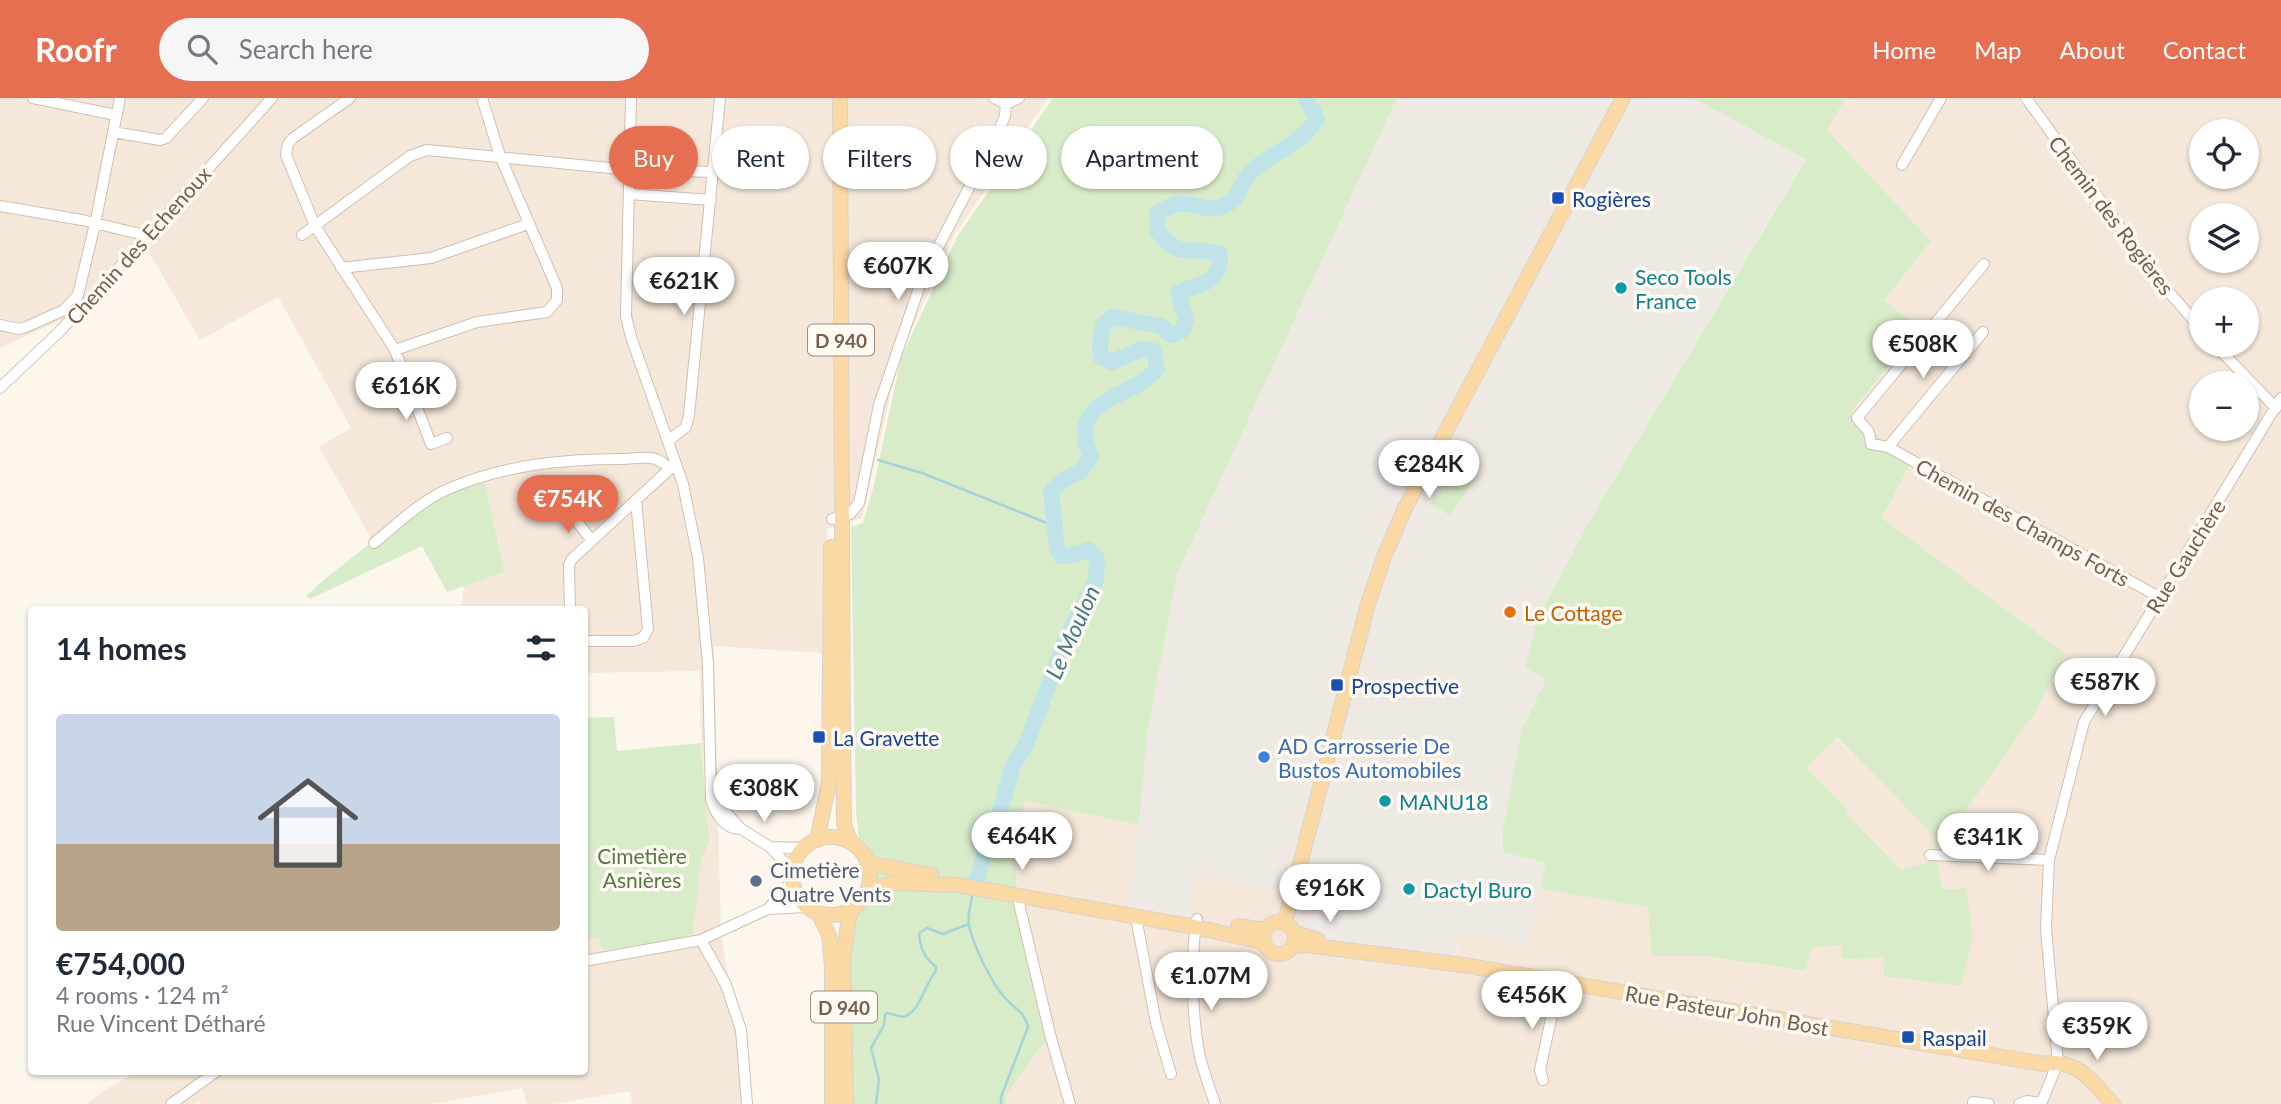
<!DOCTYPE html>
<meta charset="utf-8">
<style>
:root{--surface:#fff;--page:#f6f6f7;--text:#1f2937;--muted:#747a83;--line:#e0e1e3;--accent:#e76f51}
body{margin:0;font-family:Lato,sans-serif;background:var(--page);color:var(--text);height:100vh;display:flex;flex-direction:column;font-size:26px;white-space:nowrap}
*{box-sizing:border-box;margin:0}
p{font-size:23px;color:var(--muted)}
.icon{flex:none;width:38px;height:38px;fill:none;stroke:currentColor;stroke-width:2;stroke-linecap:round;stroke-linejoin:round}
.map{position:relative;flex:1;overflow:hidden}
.panel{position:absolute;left:28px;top:508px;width:560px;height:469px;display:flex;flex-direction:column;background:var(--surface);border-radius:7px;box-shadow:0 2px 5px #0004}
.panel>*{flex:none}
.top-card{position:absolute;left:609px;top:28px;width:665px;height:63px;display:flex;gap:14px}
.buttons{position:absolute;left:2189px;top:21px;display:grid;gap:14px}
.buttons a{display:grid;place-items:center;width:70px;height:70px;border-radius:50%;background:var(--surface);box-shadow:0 2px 5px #0004;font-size:35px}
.price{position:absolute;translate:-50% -60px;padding:0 16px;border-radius:24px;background:#fff;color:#222;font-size:23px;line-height:46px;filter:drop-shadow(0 2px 4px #0008)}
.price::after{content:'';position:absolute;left:50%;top:42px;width:21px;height:16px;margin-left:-10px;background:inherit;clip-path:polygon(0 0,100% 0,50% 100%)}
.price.active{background:var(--accent);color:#fff}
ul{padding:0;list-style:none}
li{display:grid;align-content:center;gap:14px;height:371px;padding:0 28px}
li+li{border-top:2px solid var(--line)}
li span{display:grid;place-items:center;height:217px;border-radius:7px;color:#555}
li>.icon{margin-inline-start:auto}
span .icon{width:126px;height:126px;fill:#fffc;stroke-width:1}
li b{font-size:30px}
h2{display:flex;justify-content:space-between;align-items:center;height:84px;padding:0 28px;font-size:30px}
.chip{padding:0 24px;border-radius:32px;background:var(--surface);box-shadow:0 2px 5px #0004;font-size:24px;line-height:63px}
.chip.active{background:var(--accent);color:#fff}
header{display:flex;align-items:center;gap:42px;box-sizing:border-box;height:98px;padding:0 35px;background:var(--accent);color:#fff}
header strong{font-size:33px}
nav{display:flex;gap:38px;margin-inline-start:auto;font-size:24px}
.search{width:490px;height:63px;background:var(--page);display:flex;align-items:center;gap:18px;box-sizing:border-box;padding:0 24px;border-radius:38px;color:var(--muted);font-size:26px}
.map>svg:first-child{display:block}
.residential{fill:#f5e8da;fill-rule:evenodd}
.industrial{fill:#efe9e4}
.green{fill:#d8ecc9}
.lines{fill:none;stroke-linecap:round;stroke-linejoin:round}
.stream{stroke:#a5d3da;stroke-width:2.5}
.river{stroke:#bfe3e8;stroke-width:16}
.minor-casing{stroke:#d1beb0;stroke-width:12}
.major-casing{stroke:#dad1cd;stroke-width:16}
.minor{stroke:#fff;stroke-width:10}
.major{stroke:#fbd9a5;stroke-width:14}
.transit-dot{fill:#1a4fb4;stroke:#fffaf3;stroke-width:2.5}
.culture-dot{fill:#0f9aa8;stroke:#fffaf3;stroke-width:2.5}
.food-dot{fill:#e8710a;stroke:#fffaf3;stroke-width:2.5}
.shop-dot{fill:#3f7fe0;stroke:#fffaf3;stroke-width:2.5}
.service-dot{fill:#5c6f8a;stroke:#fffaf3;stroke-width:2.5}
.labels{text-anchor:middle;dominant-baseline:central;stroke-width:7;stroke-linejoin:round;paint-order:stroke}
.shield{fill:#fffaf3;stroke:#a28b7f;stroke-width:2}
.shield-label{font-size:19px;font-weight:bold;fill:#7a5c4d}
.transit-label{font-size:21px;fill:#164399;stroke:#fffaf3;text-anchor:start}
.street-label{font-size:21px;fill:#7a5c4d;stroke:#fffaf3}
.culture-label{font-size:21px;fill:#0d838f;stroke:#fffaf3;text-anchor:start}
.food-label{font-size:21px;fill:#c56008;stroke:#fffaf3;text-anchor:start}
.shop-label{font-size:21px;fill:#366cbe;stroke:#fffaf3;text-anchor:start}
.park-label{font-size:21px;fill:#537a41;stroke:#fffaf3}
.service-label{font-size:21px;fill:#4e5e75;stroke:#fffaf3;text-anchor:start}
.water-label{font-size:23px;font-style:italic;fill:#437c86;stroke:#fffaf3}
</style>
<header>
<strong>Roofr</strong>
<div class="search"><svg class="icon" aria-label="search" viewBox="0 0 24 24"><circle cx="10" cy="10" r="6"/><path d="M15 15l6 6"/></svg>Search here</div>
<nav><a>Home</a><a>Map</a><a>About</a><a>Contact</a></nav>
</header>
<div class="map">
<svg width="2281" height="1006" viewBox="0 0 2281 1006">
<rect width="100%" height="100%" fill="#fdf6ec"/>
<path class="residential" d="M0,0H1048L953,139L899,260L862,420L827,431L822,555L714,548L721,836L750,1006H632L630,993L553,1006H527L522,990L433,1006H201L200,1002L195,1006H87L102,994L138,973H584L585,673L706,694L701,645L700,573L585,575L584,511H461L464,487L505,473L483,378L374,445L319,349L351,330L278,199L200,242L143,144L68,219L0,250Z
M1846,0H2281V1006H1007L1005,997L1050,936L1017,804L1015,743L1025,703L1139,727L1131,810L1191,820L1196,777L1286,796L1278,832L1455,862L1461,835L1529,848L1540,791L1648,809L1651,858H1704L1804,873L1812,849L1843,848L1842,861L1883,860L1884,878L1943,792L1936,763L1901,772L1845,715L1848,711L1806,670L1836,639L1942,745L2034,616L2066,556L1882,420L1908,368L1852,313L1921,230L1884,203L1931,143L1826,31ZM2202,33H2247V79H2202ZM2202,117H2247V163H2202ZM2202,201H2247V247H2202ZM2202,285H2247V331H2202Z"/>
<path class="industrial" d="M1397,0H1693L1806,60L1591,420L1538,520L1546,581L1521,633L1503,731V754L1546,765L1529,849L1461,835L1454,863L1278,833L1286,796L1197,777L1191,820L1130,810L1147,636L1177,476Z"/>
<path class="green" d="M1053,0H1397L1177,476L1147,636L1139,727L1025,703L1015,743L1017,804L1050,936L1006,997L1007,1006H846L850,813C871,798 875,779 862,756L867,748L859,741L856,714L851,429L863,425L874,387L901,260L957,139Z
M1693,0H1846L1827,32L1931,143L1884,203L1921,229L1852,313L1909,368L1882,420L2066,556L2034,616L1942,746L1837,639L1806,670L1848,711L1846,715L1901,772L1936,762L1943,792L1966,790L1973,838L1961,888L1884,878L1883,860L1842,861V848L1812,849L1805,873L1704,858H1651L1648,809L1540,791L1546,765L1503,754V731L1521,633L1546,581L1525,569L1538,520L1591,420L1806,61Z
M1457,366L1476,379L1450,418L1431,405Z
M483,378L505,474L447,494L422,448L310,501L306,498L327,479L403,420Z
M614,619L617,653L701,645L709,743L701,764L693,835L672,843L605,852L601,848L600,840H587L584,811V620Z"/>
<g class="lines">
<path class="stream" d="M878,362L922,375L1047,425H1053
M976,786L978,778
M973,795C971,805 967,817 969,827C973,847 992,886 1005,900C1015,911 1025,914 1028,929L1001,999V1006
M876,1006L879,981L871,950L884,927L885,917L887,915L903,919C921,914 924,886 936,873V869C924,859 920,850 919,835L927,830L943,836L969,826"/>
<path class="river" d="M978,778L985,752L995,731L1013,667L1026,647L1065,543L1096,482L1097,461L1089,452L1068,458H1061L1057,451L1051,394L1063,382L1081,373L1091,358C1064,302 1133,300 1157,271L1154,253L1142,251L1112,264L1101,259L1100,246L1103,227L1112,219L1161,228L1171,237L1183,232L1186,221L1178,195C1200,184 1221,188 1220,156C1188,147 1179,163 1157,132L1158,115C1164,112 1172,106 1179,106C1191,104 1205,113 1217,110C1242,104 1237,88 1249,76C1272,53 1297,50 1317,21L1306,0"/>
<defs>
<path id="minor" d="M33,0L116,17
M350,0L293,40L288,46L286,57L315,128L395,252L477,224L547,214L557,202V190L500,58L482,0
M631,0L626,218L631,239L683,386L698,460L708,566L711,701C715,715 724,731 740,731
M994,0L1006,6
M2026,0L2156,179L2202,232
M1006,6L1019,0
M113,34L160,42L166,40L203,0
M1902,67L1941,0
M629,96L711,102
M0,108L82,122L148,138
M302,137L410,58L427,52L620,71L713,74
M1984,166L1857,320L1869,334L1871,346L1888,349L1906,359L2159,499
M341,170L431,160L528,126
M0,227L19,231L26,229L64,212L78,197L95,126L120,0
M2215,247L2276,310
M395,252L431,346L447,340
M0,290L59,234L95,196L272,0
M668,343L686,329L689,317L720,0
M1888,349L1983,234
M569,413L592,443
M832,421L850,416L859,405L879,307L923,178L999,32L1005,18L1006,6
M374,445C397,426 421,403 448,391C503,367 563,361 623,361C632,361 646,358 655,361C660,362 665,367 669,369
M570,511L569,467L572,461L674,367
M584,543H633L643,540L648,531L636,402
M713,687L726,714L740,730
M735,727L770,749L792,772
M770,749L804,750
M1930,757L2049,762
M1017,797L1050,936L1070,1006
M768,811L806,809
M1136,819L1156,925L1171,976
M1197,821C1190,860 1192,920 1200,959C1204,975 1210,991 1215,1006
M701,842L726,887L741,932L747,1006
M584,863L701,842L768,811L792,783
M1543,982L1540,972L1559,884
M1973,1004L1989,1006
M171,1006L217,973
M2019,1006L2027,1003L2041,1005
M2041,1006L2058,964L2046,831L2049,762L2084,624L2281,300"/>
<path id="major" d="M840,0L843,638L844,726L851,745
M792 778a39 39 0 1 1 78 0a39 39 0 1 1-78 0Z
M817,742L829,685L831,449
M867,765L931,777
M866,795L892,785L958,787L1195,829L1263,844
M818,815L829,837L832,868V1006
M1263 840a16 16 0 1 1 32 0a16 16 0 1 1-32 0Z
M1285,824L1368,506L1384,459L1404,412L1623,0
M1238,828L1265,832
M1295,835L1318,842
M1293,848L1307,847L1463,867L2043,966C2078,960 2091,983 2113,1006
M846,1006L843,860L850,813"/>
</defs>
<use href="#minor" class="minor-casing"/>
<use href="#major" class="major-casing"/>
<use href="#minor" class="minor"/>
<use href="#major" class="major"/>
</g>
<g class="transit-dot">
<rect x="1551" y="93" width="14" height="14" rx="3.5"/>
<rect x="1330" y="580" width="14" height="14" rx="3.5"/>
<rect x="812" y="632" width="14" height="14" rx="3.5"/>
<rect x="1901" y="932" width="14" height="14" rx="3.5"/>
</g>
<g class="culture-dot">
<circle cx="1621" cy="190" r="7"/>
<circle cx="1385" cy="703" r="7"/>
<circle cx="1409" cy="791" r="7"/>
</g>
<circle class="food-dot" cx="1510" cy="514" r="7"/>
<circle class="shop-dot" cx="1264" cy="659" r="7"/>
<circle class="service-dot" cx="756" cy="783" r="7"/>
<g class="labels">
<g class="shield">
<rect x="808" y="226.5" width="66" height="31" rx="5"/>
<rect x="811" y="893.5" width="66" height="31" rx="5"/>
</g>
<g class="shield-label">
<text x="841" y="242">D 940</text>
<text x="844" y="909">D 940</text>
</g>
<g class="transit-label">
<text x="1572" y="100">Rogières</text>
<text x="1351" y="587">Prospective</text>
<text x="833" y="639">La Gravette</text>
<text x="1922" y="939">Raspail</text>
</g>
<g class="street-label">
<text transform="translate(2112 117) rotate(53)">Chemin des Rogières</text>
<text transform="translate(138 147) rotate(-48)">Chemin des Echenoux</text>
<text transform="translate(2023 424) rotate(29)">Chemin des Champs Forts</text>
<text transform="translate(2185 458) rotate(-58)">Rue Gauchère</text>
<text transform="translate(1727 912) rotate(10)">Rue Pasteur John Bost</text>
</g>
<g class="culture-label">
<text x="1635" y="178">Seco Tools<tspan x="1635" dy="24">France</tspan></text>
<text x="1399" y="703">MANU18</text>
<text x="1423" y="791">Dactyl Buro</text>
</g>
<g class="food-label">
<text x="1524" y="514">Le Cottage</text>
</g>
<g class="shop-label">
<text x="1278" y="647">AD Carrosserie De<tspan x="1278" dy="24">Bustos Automobiles</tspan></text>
</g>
<g class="park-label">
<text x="642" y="757">Cimetière<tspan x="642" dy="24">Asnières</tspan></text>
</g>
<g class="service-label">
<text x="770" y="771">Cimetière<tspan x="770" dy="24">Quatre Vents</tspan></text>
</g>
<g class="water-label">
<text transform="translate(1072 534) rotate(-66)">Le Moulon</text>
</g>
</g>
</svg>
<div class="buttons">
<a><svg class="icon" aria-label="locate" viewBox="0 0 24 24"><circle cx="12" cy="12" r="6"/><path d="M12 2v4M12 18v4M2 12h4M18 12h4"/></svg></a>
<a><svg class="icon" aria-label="layers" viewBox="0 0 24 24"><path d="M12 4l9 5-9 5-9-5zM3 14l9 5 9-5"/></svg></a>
<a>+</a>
<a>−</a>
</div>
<b class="price" style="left:898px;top:204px">€607K</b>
<b class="price" style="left:684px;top:219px">€621K</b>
<b class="price" style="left:1923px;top:282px">€508K</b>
<b class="price" style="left:406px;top:324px">€616K</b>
<b class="price" style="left:1429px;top:402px">€284K</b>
<b class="price active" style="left:568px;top:437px">€754K</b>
<b class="price" style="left:2105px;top:620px">€587K</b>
<b class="price" style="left:764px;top:726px">€308K</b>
<b class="price" style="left:1022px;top:774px">€464K</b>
<b class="price" style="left:1988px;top:775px">€341K</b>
<b class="price" style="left:1330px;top:826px">€916K</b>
<b class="price" style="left:1211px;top:914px">€1.07M</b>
<b class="price" style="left:1532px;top:933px">€456K</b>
<b class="price" style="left:2097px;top:964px">€359K</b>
<div class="top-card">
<a class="chip active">Buy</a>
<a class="chip">Rent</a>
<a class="chip">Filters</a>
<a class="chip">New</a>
<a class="chip">Apartment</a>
</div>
<section class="panel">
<h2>14 homes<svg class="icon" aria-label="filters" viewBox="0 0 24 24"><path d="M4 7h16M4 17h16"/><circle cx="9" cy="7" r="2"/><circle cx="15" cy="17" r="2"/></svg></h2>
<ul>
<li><span style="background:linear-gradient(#c9d6e8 60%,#b9a48a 0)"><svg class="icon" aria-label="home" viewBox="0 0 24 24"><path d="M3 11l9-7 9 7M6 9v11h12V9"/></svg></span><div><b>€754,000</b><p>4 rooms · 124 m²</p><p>Rue Vincent Détharé</p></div></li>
</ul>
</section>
</div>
